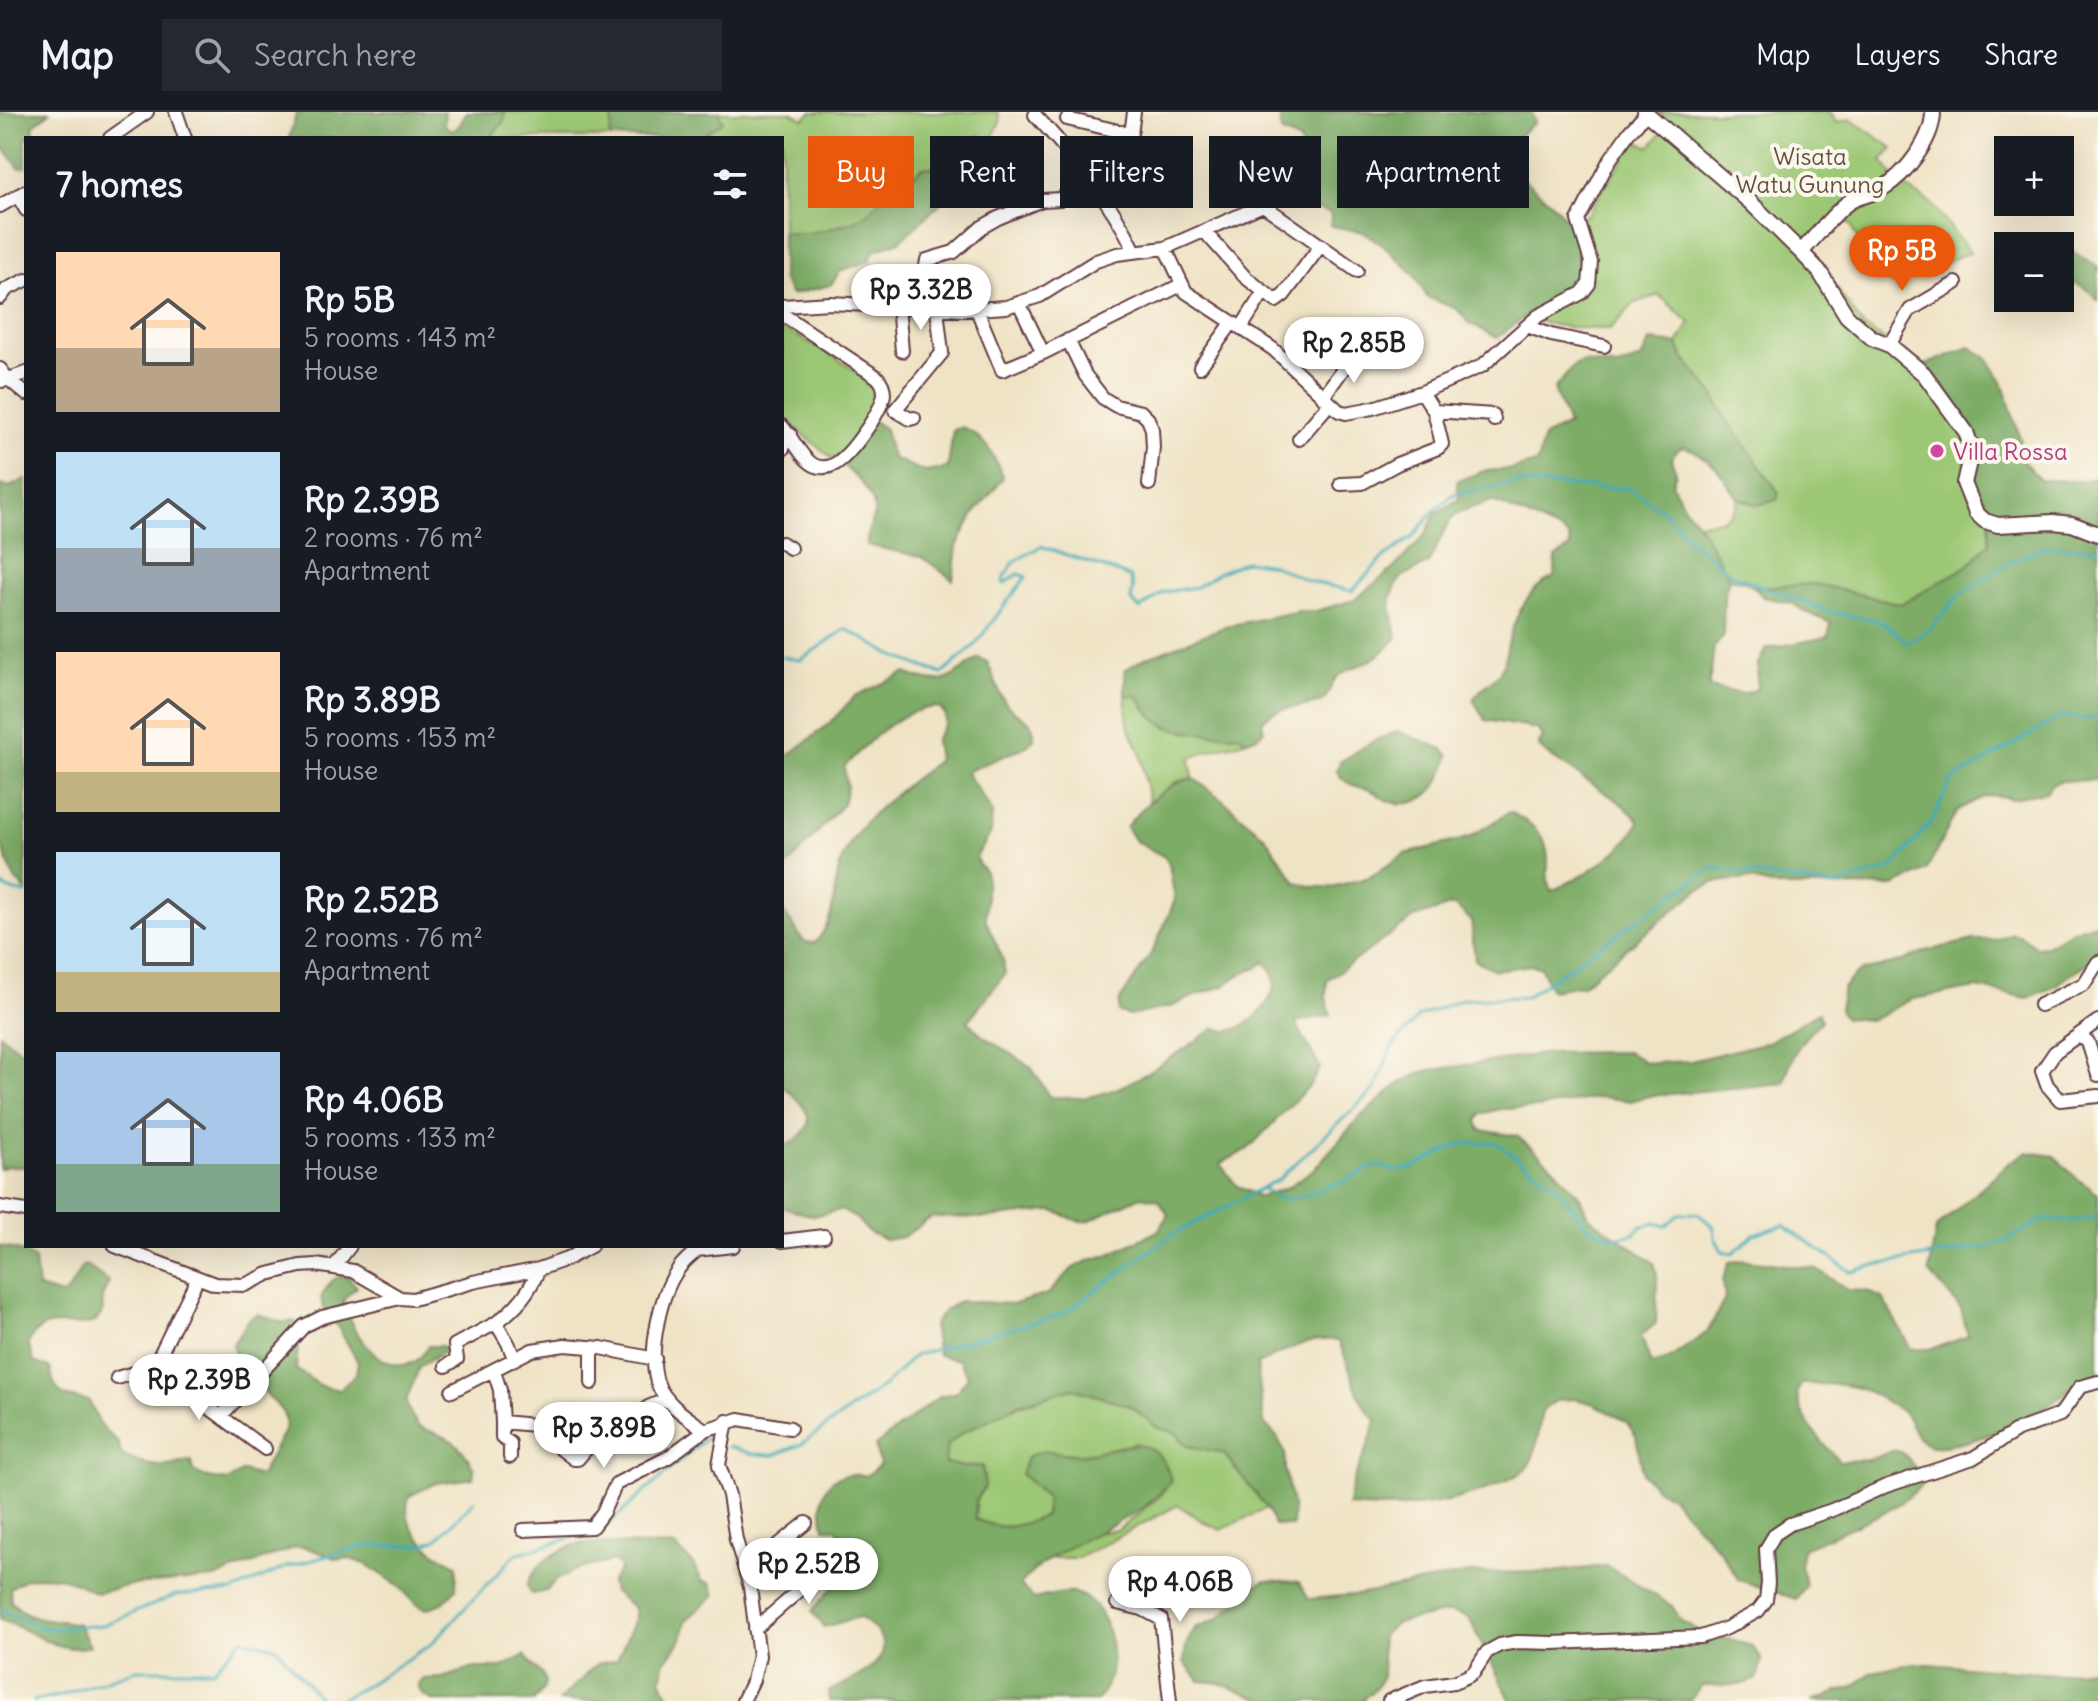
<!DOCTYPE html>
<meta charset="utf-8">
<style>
:root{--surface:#171b24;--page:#242831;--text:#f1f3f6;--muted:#9ea1a6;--line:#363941;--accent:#ea580c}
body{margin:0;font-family:Delius,sans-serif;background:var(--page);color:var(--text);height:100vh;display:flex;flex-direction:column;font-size:30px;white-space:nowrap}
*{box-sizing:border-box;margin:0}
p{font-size:26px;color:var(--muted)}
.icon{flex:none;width:44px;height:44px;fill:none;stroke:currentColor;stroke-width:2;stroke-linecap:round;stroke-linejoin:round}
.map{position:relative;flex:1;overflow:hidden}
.side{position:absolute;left:24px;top:24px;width:760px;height:1112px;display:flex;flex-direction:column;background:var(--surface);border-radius:0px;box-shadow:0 8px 32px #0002}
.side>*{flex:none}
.top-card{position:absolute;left:808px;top:24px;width:760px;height:72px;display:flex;gap:16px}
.controls{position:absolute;left:1994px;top:24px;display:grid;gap:16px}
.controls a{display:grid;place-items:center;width:80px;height:80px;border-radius:0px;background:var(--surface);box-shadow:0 8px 32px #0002;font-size:40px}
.price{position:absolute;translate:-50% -68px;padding:0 18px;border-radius:28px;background:#fff;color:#222;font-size:26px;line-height:52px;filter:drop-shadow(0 2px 4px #0008)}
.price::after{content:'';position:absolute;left:50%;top:48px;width:24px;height:18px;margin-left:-12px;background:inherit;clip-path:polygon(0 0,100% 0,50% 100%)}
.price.selected{background:var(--accent);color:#fff}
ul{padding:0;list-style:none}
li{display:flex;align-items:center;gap:24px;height:200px;padding:0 32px}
li span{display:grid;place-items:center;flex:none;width:224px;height:160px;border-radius:0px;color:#555}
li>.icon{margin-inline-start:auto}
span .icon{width:96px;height:96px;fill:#fffc;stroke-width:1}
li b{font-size:34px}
h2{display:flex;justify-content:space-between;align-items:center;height:96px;padding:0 32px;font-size:34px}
.tag{padding:0 28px;border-radius:0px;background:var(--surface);box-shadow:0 8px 32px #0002;font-size:28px;line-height:72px}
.tag.selected{background:var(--accent);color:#fff}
header{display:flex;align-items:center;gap:48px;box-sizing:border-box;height:112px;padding:0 40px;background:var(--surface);border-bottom:2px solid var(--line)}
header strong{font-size:38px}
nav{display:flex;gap:44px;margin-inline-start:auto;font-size:28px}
.search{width:560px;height:72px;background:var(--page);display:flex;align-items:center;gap:20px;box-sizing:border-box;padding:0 28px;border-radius:0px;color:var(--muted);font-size:30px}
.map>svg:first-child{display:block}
.green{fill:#9cc875;stroke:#737450;stroke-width:2}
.forest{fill:#7dac66;stroke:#646648;stroke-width:2}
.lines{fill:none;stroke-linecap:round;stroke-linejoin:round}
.stream{stroke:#3cabb9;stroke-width:3}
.minor-casing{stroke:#633c42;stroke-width:16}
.tertiary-casing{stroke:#633c42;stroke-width:18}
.minor{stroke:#fff;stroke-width:12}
.tertiary{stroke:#fff;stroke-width:14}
.hotel-dot{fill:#d1479c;stroke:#fbf7ec;stroke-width:3}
.labels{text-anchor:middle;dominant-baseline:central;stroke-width:8;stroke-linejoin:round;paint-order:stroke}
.park-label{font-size:24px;fill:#635241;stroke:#fbf7ec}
.hotel-label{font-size:24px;fill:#b23c85;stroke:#fbf7ec;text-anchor:start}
</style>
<header>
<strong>Map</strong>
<div class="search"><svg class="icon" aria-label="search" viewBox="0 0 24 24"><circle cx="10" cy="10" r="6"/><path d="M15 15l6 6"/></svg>Search here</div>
<nav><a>Map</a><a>Layers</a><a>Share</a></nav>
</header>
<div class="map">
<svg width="2098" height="1589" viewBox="0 0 2098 1589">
<rect width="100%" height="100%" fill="#fbf7ec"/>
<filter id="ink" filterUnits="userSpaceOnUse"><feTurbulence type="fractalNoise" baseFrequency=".0125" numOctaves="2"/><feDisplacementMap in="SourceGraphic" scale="16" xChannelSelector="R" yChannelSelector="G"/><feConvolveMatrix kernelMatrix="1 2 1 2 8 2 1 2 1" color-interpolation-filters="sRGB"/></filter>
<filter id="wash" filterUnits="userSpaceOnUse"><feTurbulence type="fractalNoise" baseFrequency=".006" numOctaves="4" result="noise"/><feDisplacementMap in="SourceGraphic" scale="32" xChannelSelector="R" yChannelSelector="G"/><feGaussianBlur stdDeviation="1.8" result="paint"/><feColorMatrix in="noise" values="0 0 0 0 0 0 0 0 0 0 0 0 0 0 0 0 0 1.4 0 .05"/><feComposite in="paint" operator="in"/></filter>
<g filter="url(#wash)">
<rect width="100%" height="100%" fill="#efe3c5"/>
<path class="green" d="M505,0H613L610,26H495L493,22L503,11Z
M718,0H791L804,7L812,0H998L1000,10L988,34L981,24C974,26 967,26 961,31C948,42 943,59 923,55L905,71L888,76L872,97L858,108L812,122L785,121L782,120V26H700L723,9Z
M1658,0H1831L1836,11L1850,7L1893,36L1882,49L1902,74L1930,90L1970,140L1893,171L1854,121L1851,113L1840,107L1812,134L1835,174L1864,215L1925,253L1960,296L1975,335V373L1990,397L1989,431L1969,453L1902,492L1815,472L1754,475L1744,469L1729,466L1698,411C1717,410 1736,407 1738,386L1757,393L1745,335L1725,305L1712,280L1683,245L1678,232L1690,211L1659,183L1635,191L1610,217C1579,217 1553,215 1524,205L1542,197L1579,159L1577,130L1571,111L1587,103L1635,28L1650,35L1670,10Z
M782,216C810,232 870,257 878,290L846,337L833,347L782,305Z
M1125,584H1137C1145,595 1151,606 1164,613C1177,620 1225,623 1242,623L1244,629C1225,636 1207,636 1190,646L1193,666L1176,670L1149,691L1140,639L1128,613Z
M1073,1276L1130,1294L1158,1316L1176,1321L1187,1334L1223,1341L1267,1396L1221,1418L1204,1410L1178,1393L1078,1446H1047L1096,1421L1118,1418L1161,1383L1171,1368L1137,1331L1081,1343L1044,1339L1022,1362L1047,1386L1045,1404C1015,1415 1005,1420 975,1407L976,1388L985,1374L982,1354L963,1355L944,1351C945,1346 945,1337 948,1333C962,1310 1046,1284 1073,1276Z"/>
<path class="forest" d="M0,0H50L33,14L35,26H26V55L19,56L0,31Z
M297,0H445L444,13L453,19L460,13L466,0H505L503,11L493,22L495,26H289Z
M613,0H718L723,9L700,26H610Z
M1279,0H1531L1535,10L1512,30L1507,54C1549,90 1591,110 1575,173L1542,197L1524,205L1497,226L1469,211L1457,197L1427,185L1413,161L1385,135L1363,120L1331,114V102C1305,87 1295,107 1278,73L1288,57L1302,47L1303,38L1300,29L1281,20Z
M981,24L1006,55L998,66L971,63L900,129L874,139L869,149L840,159L831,173L791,183L782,167V120C804,125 854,114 871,98C879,92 883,79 891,75C907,67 909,69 923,55C943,59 948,42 961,30C967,26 974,26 981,24Z
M2051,134H2064L2098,155V188C2087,177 2076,166 2060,171V134Z
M1650,229L1678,232L1683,245L1712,280L1725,305L1779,381L1777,388L1757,393L1738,386L1716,355L1693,338L1683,335L1675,340L1671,347L1676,360L1672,372L1684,395L1698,411L1729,466L1724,484L1723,525L1714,535L1709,575L1743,582L1757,577L1758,552L1766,537L1828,525L1831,511L1804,499L1792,491L1763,485L1754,475L1815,472L1902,492L1969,453L1989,431L1990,397L1975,373V335L1967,310L1960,296L1925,253L1970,235L1987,246L2002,269L2021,329L2022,347L2040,368L2084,369L2098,365V668L2061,669L2052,672L2046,680L2011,686L1992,683L1983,685L1957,698L1927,758L1894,774L1778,775L1748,767L1715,770L1698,778L1582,873L1551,878L1541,856L1532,853L1495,858L1475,848L1471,808L1453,793L1414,806L1327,868L1326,886L1331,903L1295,910L1320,955L1310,973L1248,1037L1220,1052L1237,1074L1260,1085L1288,1075L1315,1056L1359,1006L1400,971L1425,959L1549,941L1627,940L1645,950L1653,951L1691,949L1768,930L1819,900L1821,909C1799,930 1792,941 1784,971L1649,984L1631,989L1601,985L1537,996L1500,997L1481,1002L1477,1010L1480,1018L1517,1024L1551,1053L1579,1083L1586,1100L1592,1107L1654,1151L1657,1160L1656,1211L1641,1224L1651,1252L1669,1247L1707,1220L1725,1187L1723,1168L1729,1150L1746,1148L1817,1157L1848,1178L1866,1179L1883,1186L1910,1236C1930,1241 1950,1230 1968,1224L1961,1197L1929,1160L1936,1116L2010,1050L2027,1040L2054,1044L2075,1065L2098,1082V1264C2078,1266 2068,1280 2052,1291C2026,1310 1975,1331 1943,1334C1913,1337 1917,1316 1905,1302C1899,1296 1870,1280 1862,1277C1843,1271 1821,1272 1801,1272L1797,1280C1799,1308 1821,1328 1839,1349L1869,1348L1895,1338L1903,1341L1924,1367C1916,1393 1830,1424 1803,1436L1800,1454L1806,1473L1796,1487L1739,1468L1719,1438L1672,1386L1655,1375L1643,1362L1636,1324L1626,1309L1594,1292L1575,1287L1557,1288L1542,1299C1539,1314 1538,1333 1532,1347C1526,1361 1512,1366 1499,1372C1450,1394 1400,1399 1348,1394C1351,1363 1370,1338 1376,1308C1353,1286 1353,1256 1338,1229C1306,1223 1287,1240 1257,1252L1264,1311L1277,1325L1285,1341V1359L1293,1396L1292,1414L1274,1413L1267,1396L1223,1341L1187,1334L1176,1321L1158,1316L1130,1294L1073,1276L1019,1292L962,1321L947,1334L945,1351L963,1355L982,1354L985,1374L976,1388L975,1407C1005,1420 1015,1415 1045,1404L1047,1386L1021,1362L1027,1345C1032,1343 1040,1339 1045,1339C1058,1339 1070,1344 1083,1342C1123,1337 1156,1315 1171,1368C1138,1416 1059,1425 1020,1473L1034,1487C1045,1485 1061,1479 1072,1481C1102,1485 1115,1528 1112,1554C1111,1566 1104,1580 1097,1589H829L828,1580C861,1564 915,1540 859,1505L824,1515L812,1499L848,1458L860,1441L835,1416H824C817,1381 826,1357 866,1364L880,1353L875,1334L939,1285L956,1280L968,1265L959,1248L938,1243L933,1213L944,1199L960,1189L1014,1192L1048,1182L1073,1156L1090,1148L1108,1143L1158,1119L1168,1103L1159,1088L1141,1084L1088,1109C1074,1111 1065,1101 1051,1099L988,1106L932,1105L903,1125L885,1128L868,1120L857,1107L841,1098L813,1104L782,1095V1036C823,1015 811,998 782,973V797L804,830L815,831C841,801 829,779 843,745C861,703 904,676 938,648L935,628L945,612V602L939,595C898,596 870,629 844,655L847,675L843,692L782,760V649L830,611L855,584L905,561C945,576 945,570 978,546L987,550C995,564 996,580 1007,593C1019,607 1035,604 1034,627L1027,634L966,660L992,699L991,721L976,745L979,753L986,760V809L1003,847L1005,862L968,909L980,922L1031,955L1050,985C1062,985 1076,987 1088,985C1131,978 1178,940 1215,916C1219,917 1223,919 1227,919C1251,918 1295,873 1264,850L1257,856L1239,863L1224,874L1196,883L1173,894L1129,904L1119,900V890L1154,837L1175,788L1169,752L1165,745L1135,729L1126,715C1143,693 1167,672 1193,666L1223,688L1265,725L1296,770L1314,775H1332L1370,765L1405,742L1468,726L1510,700C1530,711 1547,721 1548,747C1548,758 1546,768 1551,779C1579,767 1629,739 1639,708L1618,689L1544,640L1538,633L1543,625L1537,617L1486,608L1473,588C1480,576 1491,571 1499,561C1505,553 1506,540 1508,531C1515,505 1528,475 1554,465L1556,446L1570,435L1569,425L1560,419L1492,389L1459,400L1448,411L1428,452L1403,464L1397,471L1390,489L1397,526C1389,533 1382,542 1373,547C1361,554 1348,556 1338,564C1329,571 1331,585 1320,590C1302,598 1275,591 1262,610L1264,619L1257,625L1244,629L1241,623C1225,623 1177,620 1164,613C1152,606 1145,595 1137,584H1125V558L1143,547L1227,514L1299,499H1316L1354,488L1393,457L1426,422L1435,402L1459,387L1457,369L1484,359L1513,357L1537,351L1544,325L1568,313L1554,277L1574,254L1582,250L1618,255L1641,247Z
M868,305L885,317L892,346L925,360L948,356L953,318L962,315C985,325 994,343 1003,366L974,402L957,434L953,468L922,445L867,433C866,416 872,416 874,402C877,380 850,360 836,347L846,337Z
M26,367V778L14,766L0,729V373L9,375Z
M1397,619L1443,637L1449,644C1442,672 1424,698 1391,690C1385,689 1380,683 1374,680C1360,673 1346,676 1337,659L1340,650L1372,630Z
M2098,810V844L2051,876L2028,886L1977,876L1912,887L1871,908L1845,906L1839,898L1843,876L1855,863L1862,859L1900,850L1926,839L1974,828H1994L2012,821L2021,824L2036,835L2046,834L2071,819Z
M0,922L26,943V1055L7,1054L0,1057Z
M0,1134L20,1139L35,1148L38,1176L61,1183L69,1178L82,1154L86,1153L109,1170C107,1175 102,1182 102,1187C102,1195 105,1199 99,1205C82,1226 44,1194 28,1232L34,1250L50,1256C56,1287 64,1284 89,1289L100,1313L119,1332L121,1342C133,1349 152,1355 166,1354C177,1354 182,1348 192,1349V1358L207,1366L227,1369L243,1359L260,1364L285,1317L286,1308L282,1299L236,1248L233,1232L250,1206L258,1202L284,1211L293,1209L300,1213L296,1257L321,1274L339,1278L356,1262L358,1250L338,1215L326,1203L321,1186C327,1174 333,1162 348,1165L357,1175C353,1179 346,1183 344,1188C342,1195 346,1201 349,1206C359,1229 387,1265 416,1249C421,1246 425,1238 428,1234H442L445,1238L442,1241L419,1255C411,1287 396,1283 419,1315C447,1325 460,1328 474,1357L473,1366L436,1371L409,1384C399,1416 430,1441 457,1453L456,1477L443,1491L426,1497L417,1493L398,1473L366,1452L347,1446L337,1447L305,1435H296L214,1466L131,1473L97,1481L64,1466L44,1464L25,1467L10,1476L11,1489C30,1511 53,1506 78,1512L90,1534C58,1544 30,1516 0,1508Z
M584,1431L675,1434L693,1452L702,1469L711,1471L715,1483L686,1508L682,1527L665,1550L661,1567L671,1589H559L597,1552L617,1548L635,1507L634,1496L613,1479L611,1470L621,1456L614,1449C590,1454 561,1458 546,1479L531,1482L527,1473C536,1450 561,1435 584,1431Z
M1607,1454L1672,1494L1682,1510L1699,1519L1752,1534L1762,1548L1757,1567L1740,1573L1702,1574L1689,1589H1511L1469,1506L1450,1500L1396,1511L1382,1523C1378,1554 1394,1564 1364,1586V1589H1267L1219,1571L1200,1569L1184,1551L1186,1533L1195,1516L1219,1506L1250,1477L1265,1468L1299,1470L1309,1487L1363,1482L1469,1461L1552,1460Z
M525,1543C537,1564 558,1563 534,1589H433L422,1582L418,1574L423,1567L442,1566L474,1556H500Z
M1915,1551L2054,1562L2098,1556V1589H1811L1853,1575L1873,1560Z"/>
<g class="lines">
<path class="stream" d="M782,545L800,548L846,517L892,543L942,562L974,534L1026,465L1018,462L1004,472L1003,468L1014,450L1041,434L1130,465L1133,476L1131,488L1140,497L1164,480L1196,475L1218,461L1246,449L1273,453L1308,469L1352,479L1382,447L1414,424L1432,401L1454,382L1518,371L1630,377L1665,400L1693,431L1733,463L1830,500L1882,510L1909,531L1931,516L1958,484L2011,449L2043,435L2098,436
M0,772L9,778L26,781
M1262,1076L1281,1087H1293L1345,1069L1373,1054H1382L1394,1059L1412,1056L1460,1032L1495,1030L1556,1074L1586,1113L1613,1126L1634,1122L1640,1115L1655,1111L1666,1114L1679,1102L1697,1101L1714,1115L1715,1126L1722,1139L1733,1141L1754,1122L1784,1113L1851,1160L1875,1153L1987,1135L2011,1126L2044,1107L2072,1109L2098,1105
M728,1334L752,1342L774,1343L800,1333L885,1273L915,1243L1063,1202L1172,1123L1279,1067L1376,976L1391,936L1418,905L1463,887L1526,885L1712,756L1834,774L1892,756L1932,709L1951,669L2061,604L2098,607
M0,1497L39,1515L52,1517L103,1513L177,1483L233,1479L287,1455L364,1434L421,1433L437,1427L474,1389
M34,1589L62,1583L136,1558H213L242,1527L276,1535L322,1589
M336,1589L362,1576L430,1533L516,1442L603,1417L706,1326L717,1330"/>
</g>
</g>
<g filter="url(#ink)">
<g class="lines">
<defs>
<path id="minor" d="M176,0L185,26
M1035,3C1074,45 1110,87 1135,139
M1067,7L1131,22
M110,26L147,0
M18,84L26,98
M0,94L26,79
M1205,120L1245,165L1276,189L1284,183L1321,133
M1165,136L1263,93L1357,159
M0,186L7,177L26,168
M898,193L902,239
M1020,193L1043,241L1181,173
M782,194L830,191L962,198L1006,195L1040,184L1096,149L1117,142L1165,136L1186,180L1273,237L1339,299L1346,301L1373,296L1422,280L1482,254L1538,204L1582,181L1589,172L1591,150L1578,108L1609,49L1630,19L1647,1
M919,195L927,148L954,140L982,115L998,106L1042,88L1060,87L1072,80L1131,22L1134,0
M977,198L1002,258L1043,241
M782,202L877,265C882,270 884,274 884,282C882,299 849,346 833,353C827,356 819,356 814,353C801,346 792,325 782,314
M1527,214L1551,223L1604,234
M1241,216L1263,181
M1068,228L1085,263L1103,286L1116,294L1141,300L1148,307L1152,317L1153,335L1149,372
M1889,233L1910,198L1956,171
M1200,255L1232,211
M0,257L7,266L26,282
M3,269L26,261
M1422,280L1434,299L1493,303L1494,308
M1323,285L1356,239
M914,306L910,307L895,298L942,241L937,197
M1299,327L1330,291
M782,338L790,322
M1341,372L1362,371L1397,352L1438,336L1442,332L1434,299
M782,431L790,436
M2040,893L2084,872L2098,850
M2098,909L2055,940L2042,959L2047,973L2060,988L2098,984
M2079,923L2088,930L2098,963
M0,1095L26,1099
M782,1129L824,1124
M115,1134L215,1172L245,1173L268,1162L300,1154L316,1153L353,1159L400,1186L413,1187L473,1170L539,1157L567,1147L591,1134
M696,1134L697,1138C691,1144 684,1149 679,1156C660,1181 648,1239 657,1270C664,1291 688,1306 705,1318L739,1307L790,1316
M697,1138L733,1134
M334,1155L350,1134
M592,1236V1271
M514,1246L508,1231L496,1211C517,1195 529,1181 539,1157
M446,1254L457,1247L455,1233L496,1211
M154,1255L265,1337
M494,1259L500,1278L502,1310L545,1314L549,1328L574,1347H578L593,1329L645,1310L648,1295L667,1287
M117,1266L154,1255L197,1167
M452,1279L532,1238L565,1233L601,1236L655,1247
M221,1304L304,1214L322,1205L400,1186
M727,1309L719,1353L729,1383L736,1428L750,1475L759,1544L753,1568L743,1589
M502,1310V1326L510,1331V1345
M523,1418L592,1415L603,1400L616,1372L667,1346L705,1318
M746,1459L806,1411
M1117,1491L1142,1497L1161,1507L1170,1589
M755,1517L839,1444
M1389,1589L1425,1574L1454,1570L1468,1564L1474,1560L1487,1540L1500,1533L1517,1530L1553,1531L1701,1525L1727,1516L1758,1499L1766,1488L1768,1471L1766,1437L1775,1422L1790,1412L1832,1398L1886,1374L1973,1346L2018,1318L2060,1303L2080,1275L2098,1270"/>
<path id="tertiary" d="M1645,0L1750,90L1801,140L1819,159L1847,204L1872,226L1889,233L1924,262L1966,320L1972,337L1964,371L1976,401L1985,409L1998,413L2053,410L2072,412L2098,422
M1801,140C1815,126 1834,100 1849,90C1859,83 1873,83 1883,76C1906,62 1933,27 1933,0"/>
</defs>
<use href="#minor" class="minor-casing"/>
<use href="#tertiary" class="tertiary-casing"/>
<use href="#minor" class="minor"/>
<use href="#tertiary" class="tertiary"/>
</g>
</g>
<circle class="hotel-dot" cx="1937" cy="339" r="8"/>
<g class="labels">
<g class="park-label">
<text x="1810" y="44">Wisata<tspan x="1810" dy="28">Watu Gunung</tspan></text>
</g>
<g class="hotel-label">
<text x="1953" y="339">Villa Rossa</text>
</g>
</g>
</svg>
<div class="controls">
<a>+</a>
<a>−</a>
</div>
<b class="price selected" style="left:1902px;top:181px">Rp 5B</b>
<b class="price" style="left:921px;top:220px">Rp 3.32B</b>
<b class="price" style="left:1354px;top:273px">Rp 2.85B</b>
<b class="price" style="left:199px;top:1310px">Rp 2.39B</b>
<b class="price" style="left:604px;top:1358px">Rp 3.89B</b>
<b class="price" style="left:809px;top:1494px">Rp 2.52B</b>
<b class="price" style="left:1180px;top:1512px">Rp 4.06B</b>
<div class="top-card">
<a class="tag selected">Buy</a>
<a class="tag">Rent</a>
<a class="tag">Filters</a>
<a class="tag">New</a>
<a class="tag">Apartment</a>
</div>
<section class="side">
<h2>7 homes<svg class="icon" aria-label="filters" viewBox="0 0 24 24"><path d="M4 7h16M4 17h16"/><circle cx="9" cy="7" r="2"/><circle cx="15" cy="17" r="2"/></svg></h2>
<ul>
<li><span style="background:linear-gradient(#ffd9b3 60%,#b9a48a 0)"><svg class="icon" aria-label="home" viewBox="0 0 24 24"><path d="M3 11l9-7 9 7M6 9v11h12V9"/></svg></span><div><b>Rp 5B</b><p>5 rooms · 143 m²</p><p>House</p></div></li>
<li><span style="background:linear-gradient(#bfe0f5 60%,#9aa5b1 0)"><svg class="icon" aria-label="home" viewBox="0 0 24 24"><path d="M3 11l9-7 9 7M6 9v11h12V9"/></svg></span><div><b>Rp 2.39B</b><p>2 rooms · 76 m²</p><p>Apartment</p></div></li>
<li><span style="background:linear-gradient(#ffd9b3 75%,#c2b280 0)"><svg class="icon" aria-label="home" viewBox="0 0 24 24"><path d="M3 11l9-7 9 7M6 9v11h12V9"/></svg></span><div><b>Rp 3.89B</b><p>5 rooms · 153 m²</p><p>House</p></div></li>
<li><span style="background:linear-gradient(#bfe0f5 75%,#c2b280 0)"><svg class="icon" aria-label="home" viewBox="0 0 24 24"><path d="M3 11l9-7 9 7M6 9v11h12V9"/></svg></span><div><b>Rp 2.52B</b><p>2 rooms · 76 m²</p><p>Apartment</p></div></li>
<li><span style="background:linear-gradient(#a9c7e8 70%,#7fa58c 0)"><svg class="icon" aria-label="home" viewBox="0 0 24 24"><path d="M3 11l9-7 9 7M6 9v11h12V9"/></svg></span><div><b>Rp 4.06B</b><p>5 rooms · 133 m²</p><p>House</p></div></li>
</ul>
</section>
</div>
